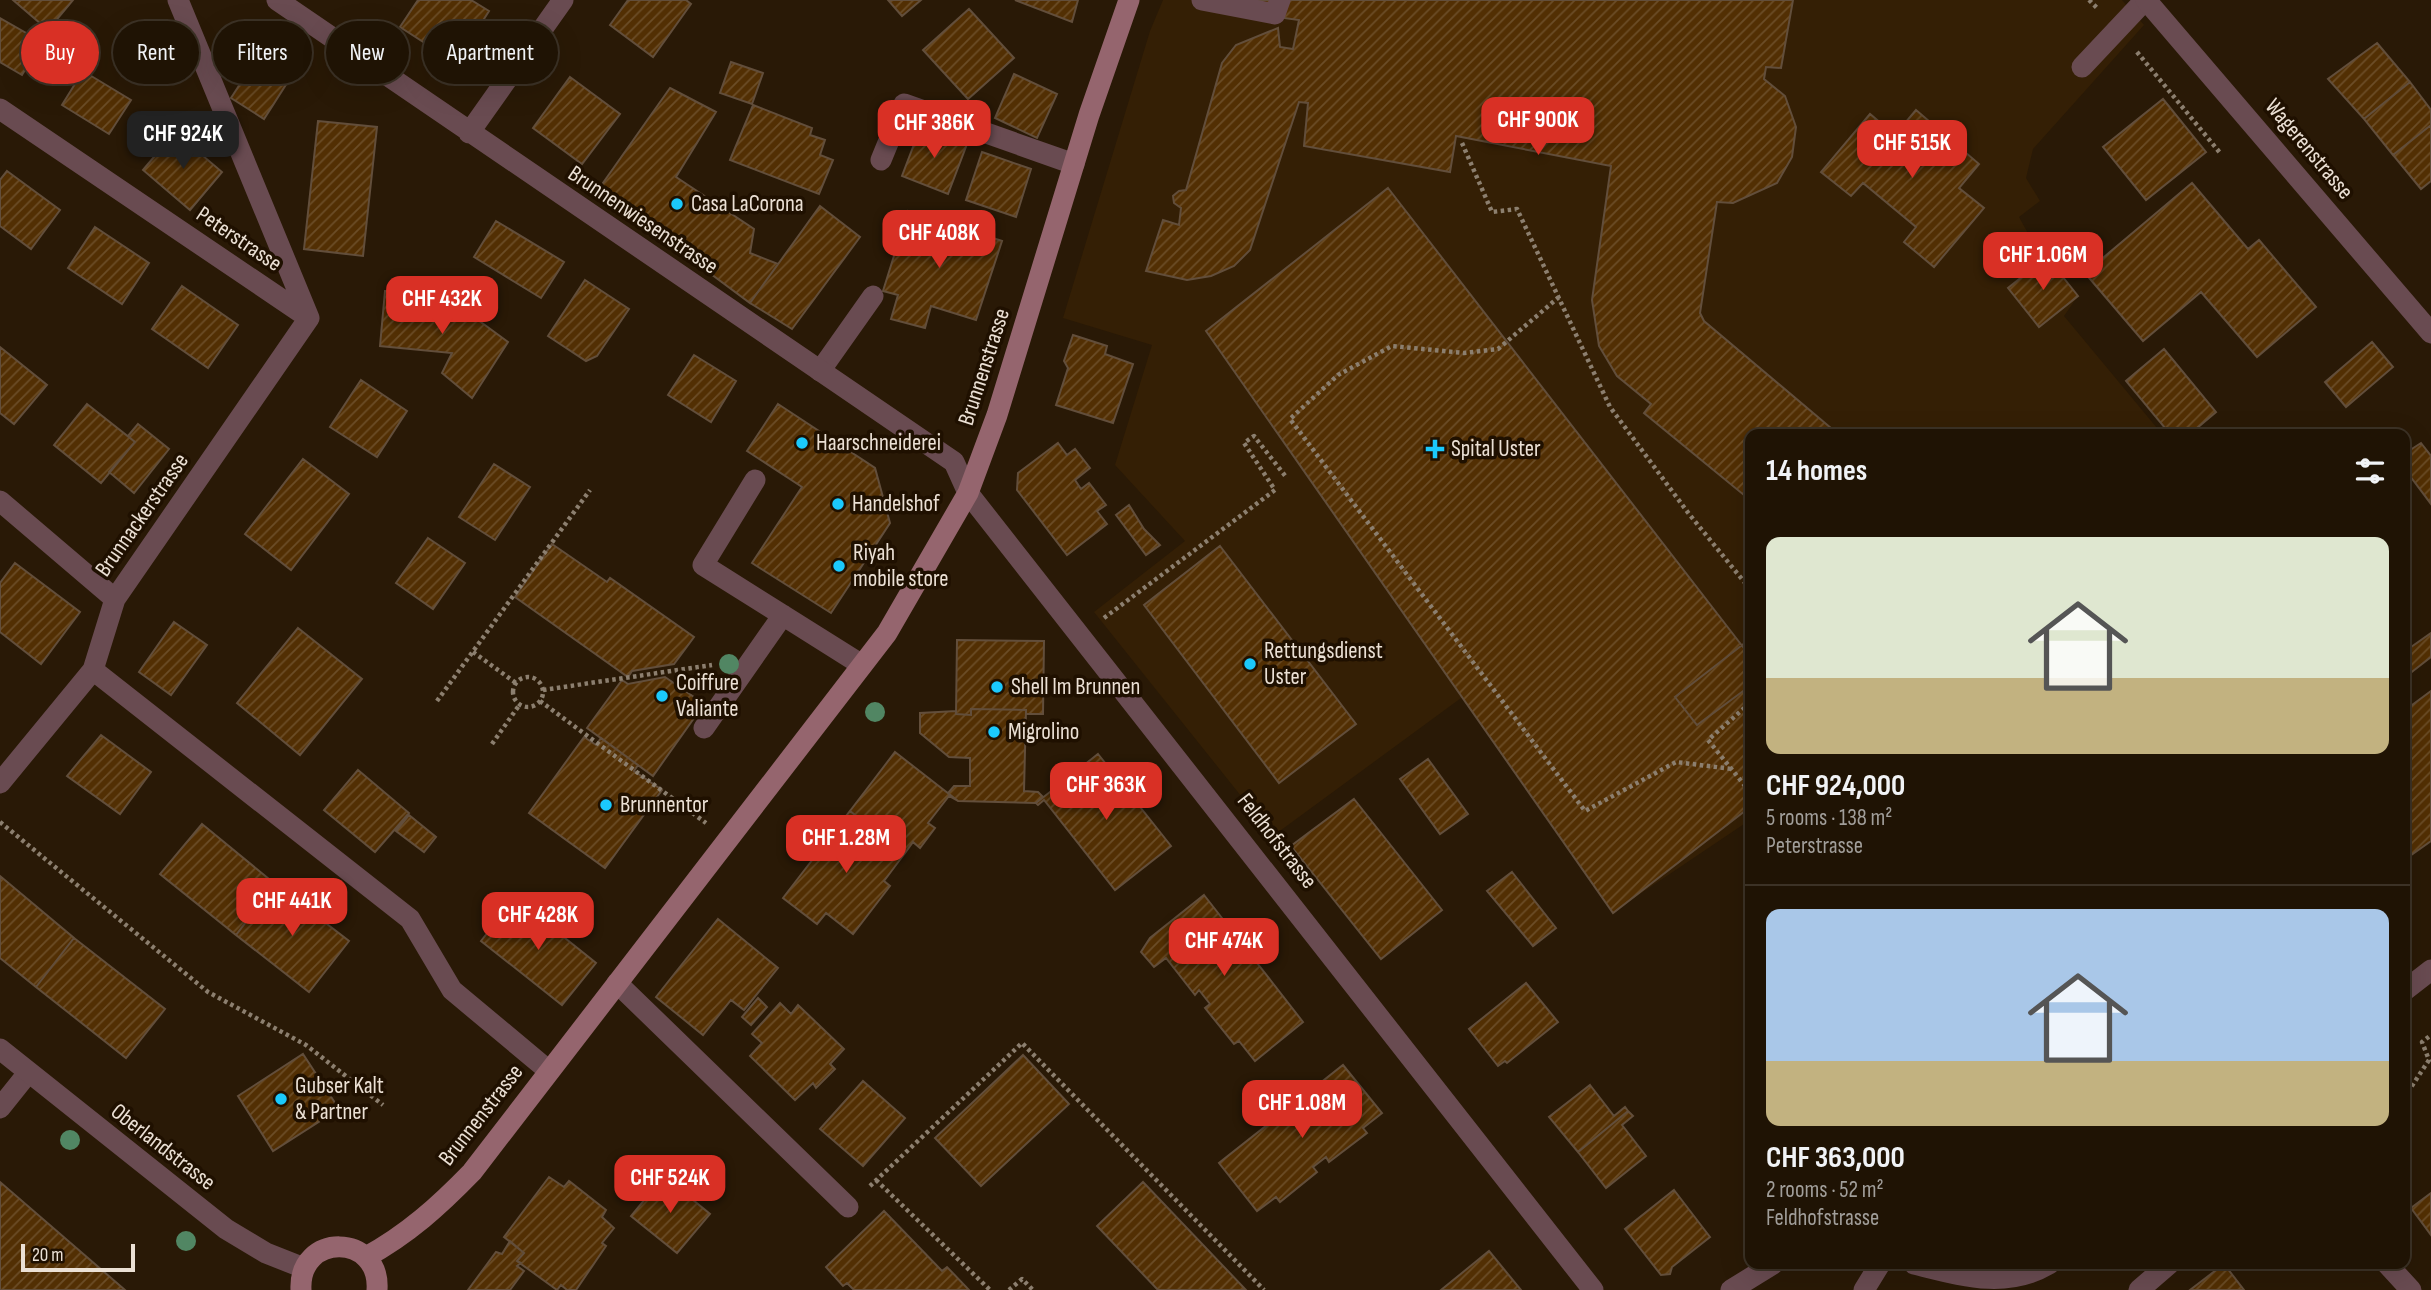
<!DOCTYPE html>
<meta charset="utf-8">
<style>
:root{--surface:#1f1304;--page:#271c0e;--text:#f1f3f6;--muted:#a19e9a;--line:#3c3226;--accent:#d93025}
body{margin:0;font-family:"Sofia Sans Condensed",sans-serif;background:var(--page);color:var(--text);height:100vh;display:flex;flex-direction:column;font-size:26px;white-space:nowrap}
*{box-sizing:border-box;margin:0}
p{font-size:23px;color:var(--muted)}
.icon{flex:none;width:38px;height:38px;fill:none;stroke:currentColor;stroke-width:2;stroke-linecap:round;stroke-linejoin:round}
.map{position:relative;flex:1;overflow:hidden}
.sheet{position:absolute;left:1745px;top:429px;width:665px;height:840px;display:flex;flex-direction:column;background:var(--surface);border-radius:14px;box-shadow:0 7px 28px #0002,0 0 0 2px var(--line)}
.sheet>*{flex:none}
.banner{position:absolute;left:21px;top:21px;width:665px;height:63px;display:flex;gap:14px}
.scale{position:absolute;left:21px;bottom:18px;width:114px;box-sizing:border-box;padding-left:7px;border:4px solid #ebe0d4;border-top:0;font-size:19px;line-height:24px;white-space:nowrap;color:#ebe0d4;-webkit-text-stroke:5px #1f1000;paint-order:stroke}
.price{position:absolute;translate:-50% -60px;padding:0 16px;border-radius:14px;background:var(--accent);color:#fff;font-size:23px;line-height:46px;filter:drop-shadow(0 2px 4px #0008)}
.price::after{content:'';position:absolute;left:50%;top:42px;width:21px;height:16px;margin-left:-10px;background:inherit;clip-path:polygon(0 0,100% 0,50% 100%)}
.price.on{background:#222;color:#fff}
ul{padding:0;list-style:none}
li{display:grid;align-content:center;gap:14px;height:371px;padding:0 21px}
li+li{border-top:2px solid var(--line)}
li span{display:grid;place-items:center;height:217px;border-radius:14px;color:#555}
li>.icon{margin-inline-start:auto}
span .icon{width:126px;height:126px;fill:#fffc;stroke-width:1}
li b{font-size:30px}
h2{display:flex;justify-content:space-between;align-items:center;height:84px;padding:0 21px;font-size:30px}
.chip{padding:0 24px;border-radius:32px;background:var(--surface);box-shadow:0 7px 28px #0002,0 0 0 2px var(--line);font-size:24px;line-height:63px}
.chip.on{background:var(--accent);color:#fff}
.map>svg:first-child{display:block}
.built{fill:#341f05}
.building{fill:url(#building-hatch);stroke:#624e3b;stroke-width:2}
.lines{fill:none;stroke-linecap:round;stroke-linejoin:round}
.path{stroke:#8c7f6f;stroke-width:4.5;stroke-dasharray:3.5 3.5;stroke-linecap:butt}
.lane{stroke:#694b51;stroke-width:21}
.street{stroke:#694b51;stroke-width:21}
.secondary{stroke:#95656e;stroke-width:21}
.tree{fill:#518663}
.poi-dot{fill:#1bc9fc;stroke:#1f1000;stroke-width:2.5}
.labels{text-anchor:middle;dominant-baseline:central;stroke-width:7;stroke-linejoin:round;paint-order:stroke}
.street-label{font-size:23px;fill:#ebe0d4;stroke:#1f1000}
.poi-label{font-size:23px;fill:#ebe0d4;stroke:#1f1000;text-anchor:start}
</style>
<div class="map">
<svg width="2431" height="1290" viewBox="0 0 2431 1290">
<defs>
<pattern id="building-hatch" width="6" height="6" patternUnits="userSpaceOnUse" patternTransform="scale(1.75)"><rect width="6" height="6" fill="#522f03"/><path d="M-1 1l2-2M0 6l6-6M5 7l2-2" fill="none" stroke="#6b4d27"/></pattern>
</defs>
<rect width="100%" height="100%" fill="#291906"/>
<path class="built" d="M1163,0H2122L2144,25L2033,149L2026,178L2040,201L2019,217L2030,237L2078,296L2064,316L2162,434H1750V820L1634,898L1472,690L1273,836L1094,612L1185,541L1115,465L1152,345L1063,318L1150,31Z"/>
<path class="building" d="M13,0H73L48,30Z
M418,0H471L489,11L456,63L400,27Z
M628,0H686L691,4L653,57L610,25Z
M888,0H921L902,16Z
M1015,0H1078L1072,22Z
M1250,0H1793L1781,68L1766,67L1764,79L1785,96L1796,127L1792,157L1777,183L1733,203L1717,202L1700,313L1704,321L1838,434H1750V500L1644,413L1651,404L1617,376L1599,346L1592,300L1611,166L1456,136L1450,172L1304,146L1308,103L1299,102L1250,250L1234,266L1211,276L1187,280L1146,271L1163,220L1179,225L1181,208L1174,203L1173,196L1179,191L1186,190L1222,63L1236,45L1278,28L1280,47L1293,49L1299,20L1247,13Z
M969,9L1014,58L968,99L923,50Z
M0,18L42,42L22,75L0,62Z
M2377,43L2410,82L2364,119L2328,79Z
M261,52L294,72L264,119L231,98Z
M731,62L763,73L752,104L720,93Z
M83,71L131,100L109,134L62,105Z
M1014,74L1057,94L1037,138L995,118Z
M570,77L620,114L582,164L533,128Z
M2410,82L2431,110V125L2393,155L2364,119Z
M670,88L716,112L676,177L754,229L750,253L778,264L750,303L598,190Z
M2163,99L2206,152L2146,200L2103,147Z
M753,105L812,128L810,135L825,140L820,155L833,160L819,194L730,160Z
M1916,110L1979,164L1959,188L1984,208L1934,267L1904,242L1916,227L1863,183L1851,196L1821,172L1870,114L1895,135Z
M318,121L377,127L363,256L304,249Z
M2431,125V181L2421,189L2393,155Z
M921,126L967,144L948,194L902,176Z
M175,132L222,172L190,210L143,170Z
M982,152L1031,169L1016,217L966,200Z
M7,171L60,210L31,249L0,226V180Z
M2192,183L2248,249L2259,240L2316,307L2257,357L2201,292L2143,341L2085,273Z
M1388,188L1750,656V807L1613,913L1206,331Z
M820,206L860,237L792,329L750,303Z
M908,211L1002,241L976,320L931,306L925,328L891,319L898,295L883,291Z
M496,221L564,262L541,298L474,257Z
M95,227L149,263L122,304L68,268Z
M2047,257L2078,296L2039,327L2008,288Z
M585,280L629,309L597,356L586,361L548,336Z
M182,286L238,325L208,368L152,329Z
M385,291L448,298L508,342L472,398L442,373L452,353L380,346Z
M1073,335L1107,346L1105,354L1133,364L1113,423L1056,405L1068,368L1064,361Z
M2372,342L2393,367L2346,407L2325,382Z
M0,347L47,385L14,424L0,413Z
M2164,349L2216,412L2190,434H2170L2126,381Z
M694,355L736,381L711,422L668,395Z
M361,380L407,411L377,457L330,427Z
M87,404L135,442L101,483L54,445Z
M778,404L875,468L890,523L831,613L752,563L802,487L747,451Z
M138,424L169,449L134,493L109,472L135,442L128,436Z
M1058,443L1067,455L1075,449L1090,468L1075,480L1081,489L1089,483L1106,505L1097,511L1107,524L1067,555L1017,490L1018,473Z
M2421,443L2431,456V504L2404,468V454Z
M303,459L349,494L291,570L245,534Z
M494,464L530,487L495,540L459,517Z
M1129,505L1144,529L1160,545L1146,555L1116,515Z
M428,538L465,563L433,609L396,583Z
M552,544L607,582L610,578L694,637L674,664L632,671L628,677L515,597Z
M1220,546L1356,724L1279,783L1144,605Z
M15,563L80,612L41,664L0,632V583Z
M174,622L207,645L171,695L139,672Z
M298,628L362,679L300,755L237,703Z
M2431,633V657L2404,678V652Z
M1750,639V686L1697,725L1675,697Z
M957,640L1044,641L1043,714H1026V710L971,709V715L956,714Z
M665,677L704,704L653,776L587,728L622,680L628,684Z
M2431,691V841L2404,860V711Z
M971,709L1026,710L1024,791L1038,792L1043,797L1036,803L958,801L948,793L954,786H970V758L949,757L920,733V713L956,711V714L971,715Z
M101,735L151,772L120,814L67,776Z
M584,737L596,745L601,738L638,765L634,771L662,790L605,868L529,813Z
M895,752L958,801L949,796L928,823L935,828L920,848L913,842L905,853L850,811Z
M1098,754L1171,846L1115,890L1044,800L1038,805L1036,803Z
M1428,759L1468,814L1440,834L1400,779Z
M358,770L409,813L375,852L324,810Z
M1354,799L1442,910L1381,959L1291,846Z
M850,811L905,853L884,881L890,886L853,934L826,913L817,924L783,898Z
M409,815L436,837L424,852L396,831Z
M202,824L275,884L236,935L160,874Z
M1512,872L1556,928L1533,946L1487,891Z
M0,876L74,938L36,987L0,958Z
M275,884L349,941L309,992L236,935Z
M1204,895L1303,1022L1255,1061L1239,1041L1234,1044L1205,1008L1210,1004L1199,990L1195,995L1166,958L1154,967L1141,952L1150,938Z
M515,898L596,963L562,1005L481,941Z
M718,919L778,968L744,1010L731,1000L703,1035L656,997Z
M74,938L165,1009L126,1058L36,987Z
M1526,983L1558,1022L1507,1063L1505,1061L1498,1066L1469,1029Z
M758,998L767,1007L751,1025L742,1017Z
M780,1003L791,1014L798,1005L844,1049L830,1064L835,1069L816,1088L813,1083L795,1100L750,1056L762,1043L752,1034Z
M303,1054L339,1109L273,1151L238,1096Z
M1023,1055L1069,1104L981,1186L935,1138Z
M1343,1065L1382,1113L1363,1128L1367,1133L1329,1162L1326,1157L1313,1167L1317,1172L1280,1202L1276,1197L1257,1211L1219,1163Z
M863,1081L905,1118L863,1166L820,1129Z
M1590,1085L1614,1116L1625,1107L1628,1111L1578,1152L1549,1117Z
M1628,1111L1633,1116L1622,1125L1646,1156L1606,1188L1578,1152Z
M664,1176L710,1214L677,1253L631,1216Z
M549,1177L564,1187L569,1181L606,1210L602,1217L614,1228L602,1243L606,1246L576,1290H567L561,1285L557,1290L517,1261L524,1253L504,1237Z
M0,1182L125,1290H0Z
M1143,1182L1246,1290H1158L1097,1226Z
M1674,1190L1710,1237L1672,1267L1670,1274L1661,1275L1625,1229Z
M2431,1193V1235L2411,1208Z
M884,1211L942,1271L947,1267L969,1290H854L847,1283L843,1286L826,1267Z
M510,1241L524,1253L517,1261L521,1263L517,1266L524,1271L510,1290H468L496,1252L502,1254Z
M1489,1251L1521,1290H1441Z
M2224,1264L2244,1290H2190Z"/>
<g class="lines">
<path class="path" d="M2089,0L2098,9
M2137,52L2221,154
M1462,143L1492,212L1517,209L1610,407L1689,514L1750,589
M1559,297L1498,349L1464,353L1392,346L1338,375L1290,419L1585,811L1676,762L1732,769
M1104,618L1275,490L1244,443L1254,436L1286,477
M473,652L516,683
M513 692a15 15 0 1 1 30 0a15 15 0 1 1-30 0Z
M543,690L712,665
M437,701L590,490
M540,701L706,823
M1750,703L1708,740L1750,792
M492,744L520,704
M0,822L208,992L306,1045L383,1105
M2404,1098L2429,1060L2422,1042L2431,1035
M876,1180L990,1290
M870,1186L1022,1043L1264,1290
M1009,1290L1022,1279L1033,1290"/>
<path class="lane" d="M1202,0L1275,14L1280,0
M2082,67L2145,0
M881,160L904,104L1074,164
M820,371L873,296
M755,480L703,565L862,665
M704,728L783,615
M0,1108L28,1073
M2387,1264L2411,1290
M1864,1290L1880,1264
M2139,1290L2169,1264"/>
<path class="street" d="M178,0L309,318L115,599L93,670L410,919L452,990L549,1071
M277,0L954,462L968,493L1593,1290
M2146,0L2431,333
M0,109L309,318
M469,133L563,0
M0,501L115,599
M0,783L93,670
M617,983L848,1207
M2404,991L2431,970
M0,1049L226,1229L266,1253L304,1268
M1914,1264C1960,1275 2005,1290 2049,1264
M1731,1290L1773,1264"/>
<path class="secondary" d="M366,1257C408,1234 439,1206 472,1172L887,633L968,493L997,415L1089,115L1129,0
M301,1290C298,1232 381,1233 377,1290"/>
</g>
<g class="tree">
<circle cx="729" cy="664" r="10"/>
<circle cx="875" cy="712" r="10"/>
<circle cx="70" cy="1140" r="10"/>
<circle cx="186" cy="1241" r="10"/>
</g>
<g class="poi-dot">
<circle cx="677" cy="204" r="7"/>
<circle cx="802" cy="443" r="7"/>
<path d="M1431.5 438.5h7v7h7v7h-7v7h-7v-7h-7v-7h7z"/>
<circle cx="838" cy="504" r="7"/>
<circle cx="839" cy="566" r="7"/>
<circle cx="1250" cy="664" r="7"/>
<circle cx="997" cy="687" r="7"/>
<circle cx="662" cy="696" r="7"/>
<circle cx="994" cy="732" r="7"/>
<circle cx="606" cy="805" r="7"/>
<circle cx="281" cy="1099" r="7"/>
</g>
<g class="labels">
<g class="street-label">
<text transform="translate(2309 149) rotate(50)">Wagerenstrasse</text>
<text transform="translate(643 220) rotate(34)">Brunnenwiesenstrasse</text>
<text transform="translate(239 239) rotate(34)">Peterstrasse</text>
<text transform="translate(984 367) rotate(-72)">Brunnenstrasse</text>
<text transform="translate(142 515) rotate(-55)">Brunnackerstrasse</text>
<text transform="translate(1277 841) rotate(52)">Feldhofstrasse</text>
<text transform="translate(481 1115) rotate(-52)">Brunnenstrasse</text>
<text transform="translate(163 1147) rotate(38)">Oberlandstrasse</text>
</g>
<g class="poi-label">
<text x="691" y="204">Casa LaCorona</text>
<text x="816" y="443">Haarschneiderei</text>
<text x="1451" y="449">Spital Uster</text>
<text x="852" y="504">Handelshof</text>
<text x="853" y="553">Riyah<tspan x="853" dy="26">mobile store</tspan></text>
<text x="1264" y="651">Rettungsdienst<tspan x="1264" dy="26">Uster</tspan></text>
<text x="676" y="683">Coiffure<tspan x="676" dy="26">Valiante</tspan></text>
<text x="1011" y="687">Shell Im Brunnen</text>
<text x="1008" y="732">Migrolino</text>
<text x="620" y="805">Brunnentor</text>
<text x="295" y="1086">Gubser Kalt<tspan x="295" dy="26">&amp; Partner</tspan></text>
</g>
</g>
</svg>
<div class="scale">20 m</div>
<b class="price" style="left:1538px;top:157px">CHF 900K</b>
<b class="price" style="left:934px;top:160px">CHF 386K</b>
<b class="price on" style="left:183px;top:171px">CHF 924K</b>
<b class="price" style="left:1912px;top:180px">CHF 515K</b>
<b class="price" style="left:939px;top:270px">CHF 408K</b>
<b class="price" style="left:2043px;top:292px">CHF 1.06M</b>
<b class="price" style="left:442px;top:336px">CHF 432K</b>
<b class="price" style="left:1106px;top:822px">CHF 363K</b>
<b class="price" style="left:846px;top:875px">CHF 1.28M</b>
<b class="price" style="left:292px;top:938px">CHF 441K</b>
<b class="price" style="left:538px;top:952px">CHF 428K</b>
<b class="price" style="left:1224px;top:978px">CHF 474K</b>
<b class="price" style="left:1302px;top:1140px">CHF 1.08M</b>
<b class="price" style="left:670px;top:1215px">CHF 524K</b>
<div class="banner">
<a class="chip on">Buy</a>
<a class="chip">Rent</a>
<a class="chip">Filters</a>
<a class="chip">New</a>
<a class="chip">Apartment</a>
</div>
<section class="sheet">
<h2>14 homes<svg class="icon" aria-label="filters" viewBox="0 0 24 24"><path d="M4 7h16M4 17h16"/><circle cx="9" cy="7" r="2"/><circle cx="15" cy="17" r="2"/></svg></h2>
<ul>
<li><span style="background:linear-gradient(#dfe7d0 65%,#c2b280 0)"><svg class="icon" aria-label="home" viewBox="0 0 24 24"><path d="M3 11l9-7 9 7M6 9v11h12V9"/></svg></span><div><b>CHF 924,000</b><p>5 rooms · 138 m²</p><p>Peterstrasse</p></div></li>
<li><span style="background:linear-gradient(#a9c7e8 70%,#c2b280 0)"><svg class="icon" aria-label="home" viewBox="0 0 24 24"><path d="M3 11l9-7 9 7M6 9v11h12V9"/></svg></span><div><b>CHF 363,000</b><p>2 rooms · 52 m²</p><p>Feldhofstrasse</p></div></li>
</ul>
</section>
</div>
